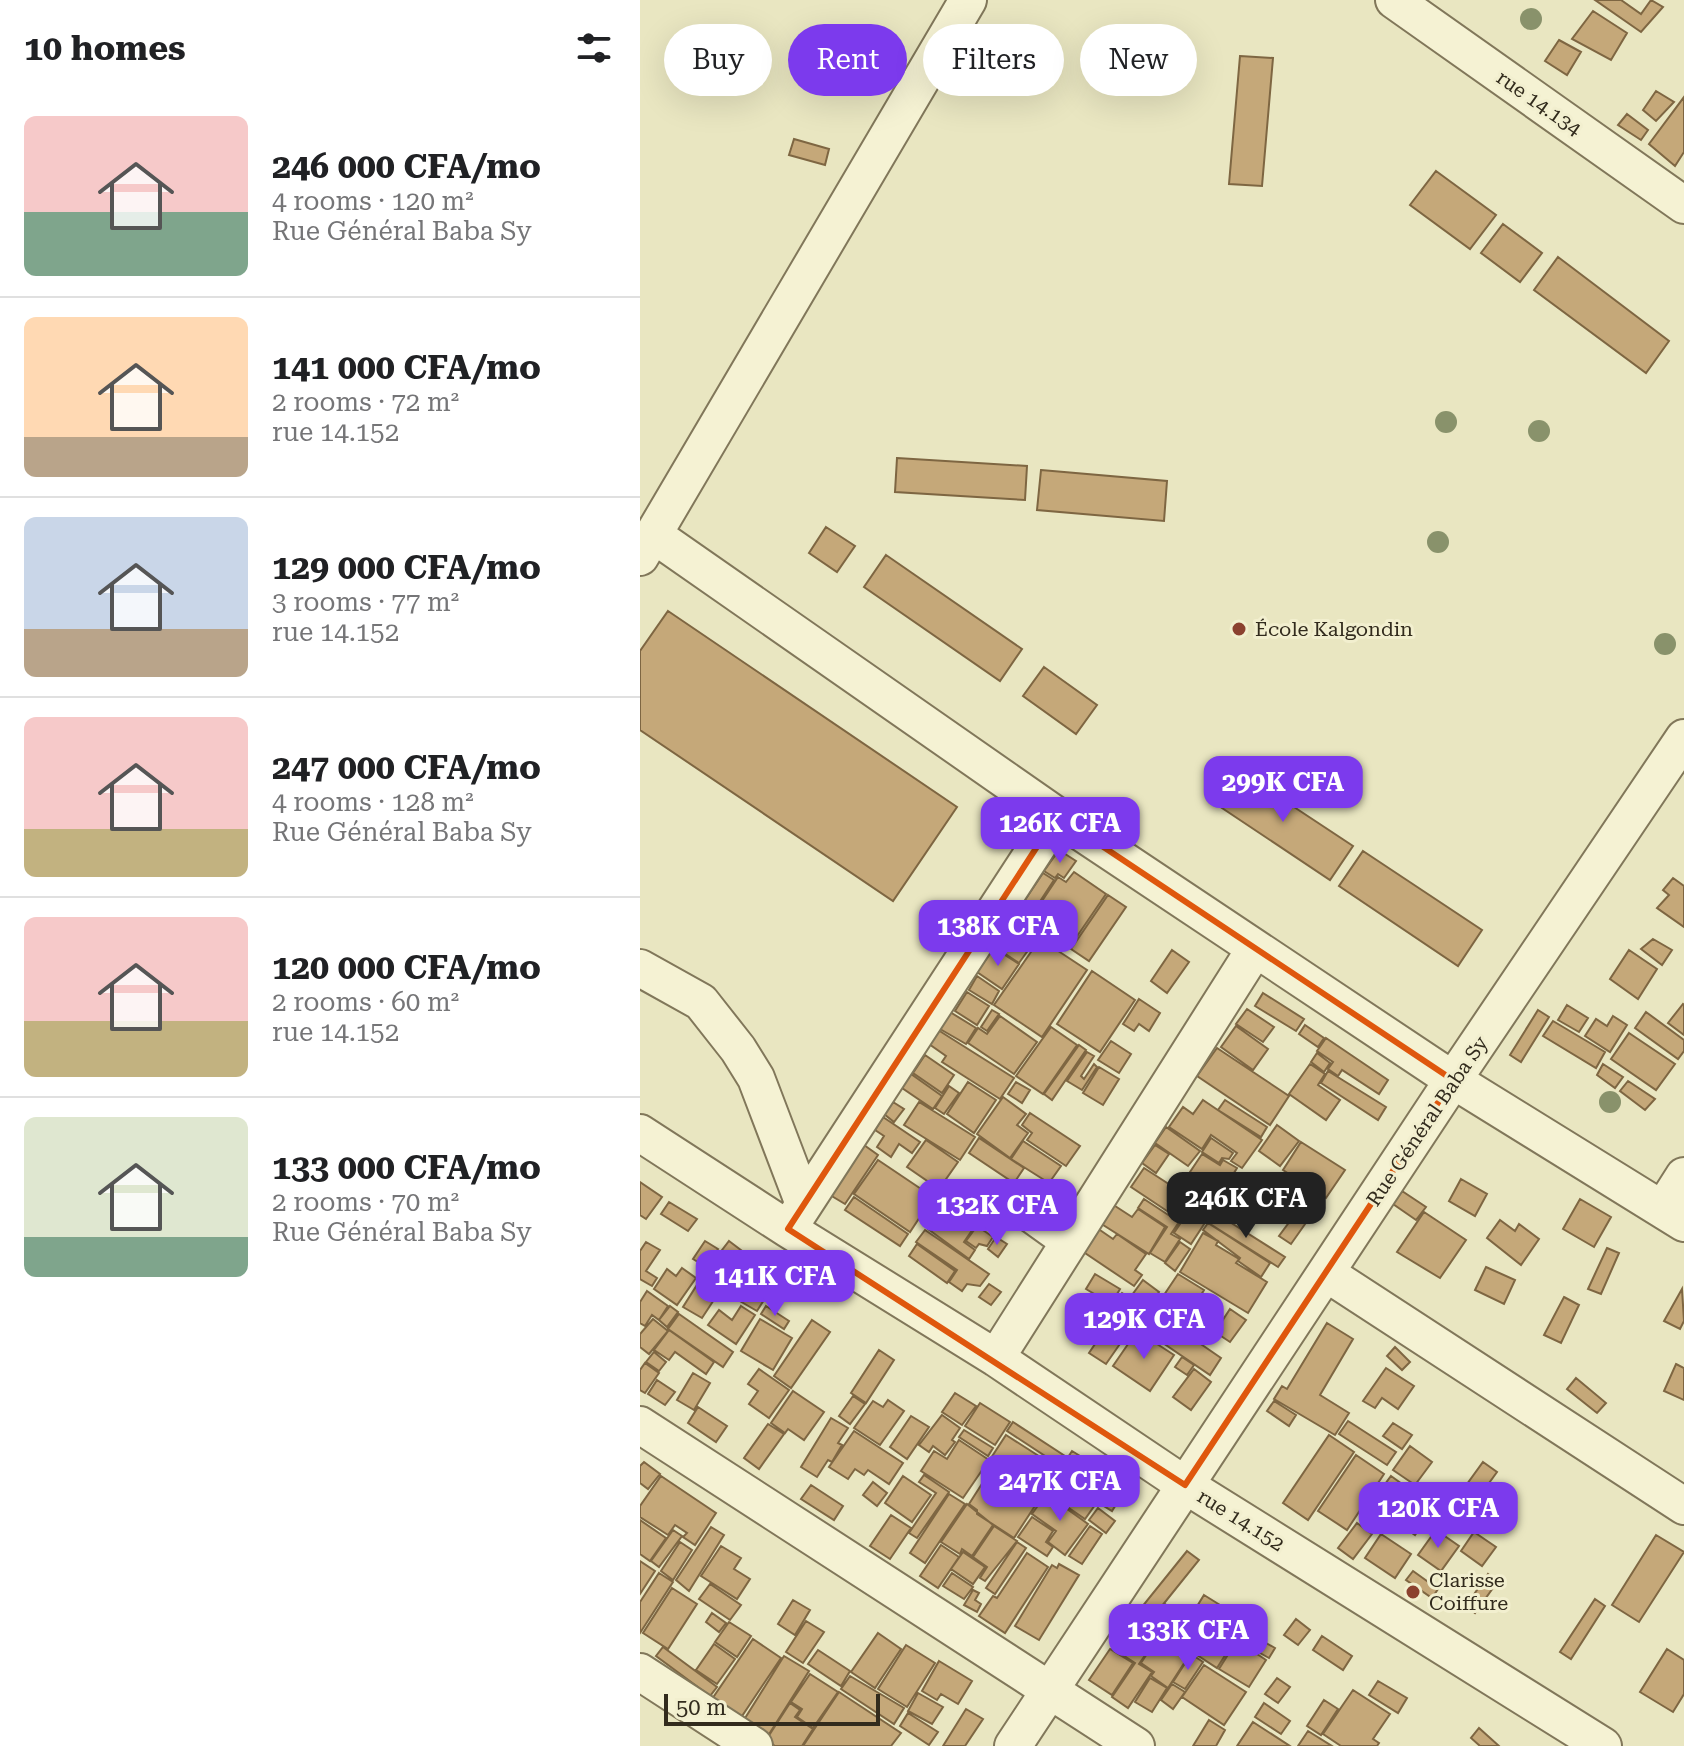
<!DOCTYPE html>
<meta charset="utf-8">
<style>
:root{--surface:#fff;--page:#f6f6f6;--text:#202124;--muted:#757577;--line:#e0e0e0;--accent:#7c3aed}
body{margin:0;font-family:"Roboto Serif",serif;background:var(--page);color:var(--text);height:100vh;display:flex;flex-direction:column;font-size:30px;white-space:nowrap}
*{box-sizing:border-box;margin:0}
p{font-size:26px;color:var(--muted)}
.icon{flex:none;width:44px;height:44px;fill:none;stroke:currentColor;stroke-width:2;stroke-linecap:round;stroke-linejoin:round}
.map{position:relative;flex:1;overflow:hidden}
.sheet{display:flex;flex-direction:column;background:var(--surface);width:640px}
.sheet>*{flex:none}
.guide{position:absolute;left:24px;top:24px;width:760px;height:72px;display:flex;gap:16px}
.scale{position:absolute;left:24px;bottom:20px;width:216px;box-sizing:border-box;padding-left:8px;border:4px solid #322b1d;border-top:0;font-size:22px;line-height:28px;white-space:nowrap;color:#322b1d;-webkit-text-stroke:6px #f2efcf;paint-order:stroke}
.price{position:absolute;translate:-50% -68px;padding:0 18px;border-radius:16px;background:var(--accent);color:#fff;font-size:26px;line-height:52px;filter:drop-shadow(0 2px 4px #0008)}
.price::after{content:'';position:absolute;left:50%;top:48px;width:24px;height:18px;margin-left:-12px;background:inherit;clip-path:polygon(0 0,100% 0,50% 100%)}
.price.on{background:#222;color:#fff}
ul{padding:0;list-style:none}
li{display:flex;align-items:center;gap:24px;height:200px;padding:0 24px}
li+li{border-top:2px solid var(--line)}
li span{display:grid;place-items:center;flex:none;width:224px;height:160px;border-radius:12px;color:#555}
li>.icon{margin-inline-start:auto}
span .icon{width:96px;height:96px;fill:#fffc;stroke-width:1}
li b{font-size:34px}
h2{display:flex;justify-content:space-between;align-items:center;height:96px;padding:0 24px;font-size:34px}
.tag{padding:0 28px;border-radius:36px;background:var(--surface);box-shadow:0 8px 32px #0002;font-size:28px;line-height:72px}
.tag.on{background:var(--accent);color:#fff}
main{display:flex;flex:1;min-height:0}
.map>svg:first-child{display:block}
.building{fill:#c5a879;stroke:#7e6642;stroke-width:2}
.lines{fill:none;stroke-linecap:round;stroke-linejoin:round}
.minor-casing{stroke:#81775a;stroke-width:40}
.minor{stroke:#f5f2d3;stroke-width:36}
.tree{fill:#89926b}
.marked{fill:none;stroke:#df570d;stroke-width:6;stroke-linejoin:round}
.poi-dot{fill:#8b412f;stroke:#f2efcf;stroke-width:3}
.labels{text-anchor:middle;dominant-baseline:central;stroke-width:6;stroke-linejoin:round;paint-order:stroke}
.street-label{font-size:20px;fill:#322b1d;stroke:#f2efcf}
.poi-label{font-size:20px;fill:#322b1d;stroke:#f2efcf;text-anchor:start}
</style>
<main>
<section class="sheet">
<h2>10 homes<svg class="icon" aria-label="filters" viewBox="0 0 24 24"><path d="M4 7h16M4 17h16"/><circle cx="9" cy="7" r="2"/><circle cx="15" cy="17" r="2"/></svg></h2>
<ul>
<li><span style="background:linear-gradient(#f6c9c9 60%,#7fa58c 0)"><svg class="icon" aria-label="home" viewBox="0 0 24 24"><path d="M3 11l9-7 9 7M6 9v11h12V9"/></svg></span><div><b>246 000 CFA/mo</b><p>4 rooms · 120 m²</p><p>Rue Général Baba Sy</p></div></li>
<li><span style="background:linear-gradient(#ffd9b3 75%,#b9a48a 0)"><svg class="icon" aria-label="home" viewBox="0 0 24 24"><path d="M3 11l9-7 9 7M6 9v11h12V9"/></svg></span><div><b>141 000 CFA/mo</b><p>2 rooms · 72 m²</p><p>rue 14.152</p></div></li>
<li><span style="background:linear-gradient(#c9d6e8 70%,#b9a48a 0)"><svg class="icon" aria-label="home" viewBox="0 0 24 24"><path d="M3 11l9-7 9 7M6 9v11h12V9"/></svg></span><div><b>129 000 CFA/mo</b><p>3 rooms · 77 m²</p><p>rue 14.152</p></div></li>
<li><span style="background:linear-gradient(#f6c9c9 70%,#c2b280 0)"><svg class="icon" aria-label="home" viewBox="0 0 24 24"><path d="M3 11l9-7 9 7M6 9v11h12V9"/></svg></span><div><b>247 000 CFA/mo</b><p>4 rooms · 128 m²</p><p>Rue Général Baba Sy</p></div></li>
<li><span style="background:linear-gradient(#f6c9c9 65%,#c2b280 0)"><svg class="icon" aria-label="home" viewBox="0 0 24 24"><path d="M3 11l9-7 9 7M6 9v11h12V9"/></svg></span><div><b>120 000 CFA/mo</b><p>2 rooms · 60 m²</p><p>rue 14.152</p></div></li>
<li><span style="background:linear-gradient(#dfe7d0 75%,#7fa58c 0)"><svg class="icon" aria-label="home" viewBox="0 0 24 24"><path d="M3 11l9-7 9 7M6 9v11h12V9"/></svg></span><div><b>133 000 CFA/mo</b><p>2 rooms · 70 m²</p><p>Rue Général Baba Sy</p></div></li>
</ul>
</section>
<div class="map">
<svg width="1044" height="1746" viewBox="0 0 1044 1746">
<rect width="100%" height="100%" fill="#e9e6c1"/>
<path class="building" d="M955,0H981L1001,14L1011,0L1023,7L1001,32Z
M953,11L987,33L971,60L932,39Z
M206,39L228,53L221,64L196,52Z
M919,40L941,52L927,75L905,61Z
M600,56L633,58L622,186L589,184Z
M1016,91L1034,102L1016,121L1003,110Z
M1044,97V152L1035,166L1009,144Z
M987,114L1008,130L1001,140L978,125Z
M154,139L189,149L185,165L149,155Z
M796,171L856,215L830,249L770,205Z
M863,224L902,253L880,282L841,253Z
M918,257L1029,341L1006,373L894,290Z
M257,458L387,466L385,500L255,492Z
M401,470L527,481L524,521L397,510Z
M186,527L215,546L197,572L169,553Z
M246,555L382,649L360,681L224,587Z
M28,611L317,807L253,901L0,730V651Z
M404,667L457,705L436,734L383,696Z
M595,768L713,846L690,880L573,802Z
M419,850L436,861L424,878L418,874L415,878L404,871Z
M723,851L842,930L818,966L699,886Z
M434,872L466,894L429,948L423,943L432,929L398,907L418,877L426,882Z
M403,873L414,880L395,909L401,914L390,929L373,918Z
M1033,878L1044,886V927L1017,908L1029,895L1023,890Z
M468,895L486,907L449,961L431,949Z
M403,915L428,932L418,947L393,929Z
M372,918L399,937L391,949L364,930Z
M365,933L389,949L379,963L355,947Z
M400,939L447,970L402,1037L354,1005Z
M1013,939L1032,950L1022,965L1001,949Z
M354,948L379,964L362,989L337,972Z
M532,950L549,962L527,993L511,981Z
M989,950L1017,969L998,999L970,979Z
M452,971L495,1000L460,1052L417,1024Z
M337,976L359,991L352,1004L329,990Z
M327,992L349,1006L337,1025L315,1011Z
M623,993L664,1019L656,1031L615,1006Z
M499,999L520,1013L509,1031L499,1024L494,1031L483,1024Z
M1043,1004L1044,1005V1035L1028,1023Z
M927,1005L948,1018L939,1032L918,1020Z
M607,1009L634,1027L623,1042L596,1024Z
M352,1010L359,1014L347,1031L341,1027Z
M898,1010L909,1017L881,1062L870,1055Z
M310,1012L336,1028L326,1044L300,1029Z
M1006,1012L1044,1040V1051L1038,1059L995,1028Z
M360,1016L397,1042L374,1074L328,1043L338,1028L347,1034Z
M973,1016L987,1025L970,1052L945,1036L956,1019L967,1026Z
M913,1021L965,1052L956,1068L903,1036Z
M665,1025L684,1038L678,1047L659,1034Z
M596,1026L628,1049L613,1070L581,1047Z
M411,1027L437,1045L403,1094L376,1076Z
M298,1030L374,1078L360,1099L302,1062L306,1056L289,1044Z
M989,1033L1035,1064L1016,1090L971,1059Z
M686,1038L748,1080L739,1094L702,1070L698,1076L688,1069L693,1062L677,1051Z
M471,1041L491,1054L479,1073L458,1060Z
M439,1045L446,1050L412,1100L404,1094Z
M577,1048L649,1096L630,1125L557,1076Z
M447,1052L454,1056L441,1076L444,1079L454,1064L457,1067L442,1090L427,1081Z
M677,1053L690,1063L684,1072L671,1062Z
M285,1055L314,1075L302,1093L273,1073Z
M670,1064L685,1074L678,1085L700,1100L686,1120L649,1094Z
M963,1064L983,1077L975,1088L957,1075Z
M459,1067L479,1079L463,1105L443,1093Z
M688,1071L746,1107L738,1120L681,1083Z
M271,1074L302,1096L293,1109L262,1088Z
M988,1081L1015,1099L1005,1110L980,1091Z
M328,1082L356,1100L334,1133L307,1114Z
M376,1082L390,1090L382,1103L368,1094Z
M309,1086L319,1093L304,1114L295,1108Z
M363,1097L386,1114L377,1125L388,1133L370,1158L337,1134Z
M563,1100L622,1140L602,1168L591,1161L597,1153L571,1135L562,1149L529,1127L543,1107L553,1114Z
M585,1100L627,1127L621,1137L578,1110Z
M253,1102L264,1109L254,1122L244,1114Z
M279,1102L335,1137L320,1160L264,1125Z
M390,1113L440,1146L426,1166L387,1140L392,1133L382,1125Z
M243,1117L280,1142L272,1153L259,1144L251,1157L237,1147L244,1136L235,1130Z
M637,1125L659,1141L640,1166L619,1151Z
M526,1127L560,1151L548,1166L515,1143Z
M339,1138L384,1168L374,1183L329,1153Z
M571,1138L593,1153L589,1159L582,1158L579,1163L562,1152Z
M286,1140L318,1162L299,1189L267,1167Z
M383,1141L421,1166L409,1183L371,1159Z
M661,1142L705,1170L686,1198L643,1170Z
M224,1145L238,1155L205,1204L190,1195Z
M515,1145L529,1154L516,1173L502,1163Z
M562,1154L580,1165L583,1160L597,1168L573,1207L540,1187Z
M238,1160L293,1197L270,1232L214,1194Z
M504,1168L572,1212L551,1244L534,1233L542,1221L491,1187Z
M821,1179L847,1194L835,1216L809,1201Z
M0,1182L22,1197L6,1219L0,1215Z
M333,1185L347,1194L354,1185L367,1194L348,1220L322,1201Z
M762,1191L786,1207L776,1220L753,1204Z
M214,1197L268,1234L260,1246L205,1210Z
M504,1199L539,1222L531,1234L540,1239L525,1262L510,1253L527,1227L498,1208Z
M940,1199L971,1217L954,1247L923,1229Z
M29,1202L57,1219L48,1231L21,1214Z
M472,1204L492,1217L498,1209L525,1227L509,1254L460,1223Z
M305,1205L335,1226L324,1242L335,1250L329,1259L288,1229Z
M659,1209L670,1217L651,1244L639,1236Z
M574,1212L645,1257L638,1267L567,1222Z
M784,1212L826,1240L800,1278L757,1252Z
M860,1220L875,1231L879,1224L899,1239L881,1265L847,1238Z
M568,1223L630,1263L621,1277L598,1261L600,1258L563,1230Z
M337,1226L353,1237L347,1246L339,1244L336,1248L326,1241Z
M457,1228L473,1239L477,1234L506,1254L495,1270L502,1275L494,1286L442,1251Z
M285,1230L349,1274L340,1286L327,1284L322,1291L309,1282L317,1270L276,1242Z
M563,1233L578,1241L576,1245L599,1259L596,1263L627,1282L608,1313L540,1272Z
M356,1237L367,1244L358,1257L348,1249Z
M65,1241L78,1249L66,1267L53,1259Z
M89,1241L110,1257L101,1269L79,1254Z
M6,1242L20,1250L6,1271L17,1278L12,1286L0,1279V1251Z
M540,1242L550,1249L535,1271L525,1263Z
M277,1244L315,1271L307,1283L269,1256Z
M967,1248L979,1253L961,1294L948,1289Z
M119,1259L142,1275L130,1293L107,1277Z
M77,1260L92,1269L81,1286L66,1277Z
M846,1267L875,1280L864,1304L835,1290Z
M42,1268L56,1278L37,1305L14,1289L27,1269L36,1276Z
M455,1274L480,1289L471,1304L446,1289Z
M538,1274L564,1290L547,1318L520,1301Z
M62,1277L81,1289L62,1318L43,1307Z
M503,1280L519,1292L508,1307L492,1295Z
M109,1283L127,1295L117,1311L98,1300Z
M349,1284L361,1292L351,1305L339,1297Z
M1042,1289L1044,1321L1040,1329L1024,1321Z
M7,1291L28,1306L19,1320L12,1315L5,1326L0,1323V1302Z
M482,1293L505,1307L495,1323L472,1309Z
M924,1297L939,1305L921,1343L904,1335Z
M30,1306L38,1312L27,1327L19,1320Z
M101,1306L115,1315L96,1344L68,1325L79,1310L92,1320Z
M126,1306L149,1321L144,1329L121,1314Z
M510,1309L581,1358L570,1375L498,1326Z
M590,1309L606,1320L590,1342L575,1332Z
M39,1314L93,1352L83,1367L28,1329Z
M474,1316L491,1328L466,1364L449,1353Z
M13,1319L28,1331L9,1354L0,1347V1334Z
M120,1319L152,1338L133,1370L101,1351Z
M172,1320L190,1332L151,1388L134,1376Z
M687,1323L713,1339L680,1395L709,1413L695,1435L634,1399L642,1386L647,1389Z
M29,1330L74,1362L66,1374L35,1352L29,1360L14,1350Z
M497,1331L534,1355L510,1391L473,1366Z
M755,1347L770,1362L762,1370L747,1356Z
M239,1350L254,1360L226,1403L211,1393Z
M14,1352L26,1362L19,1371L6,1362Z
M542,1357L554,1365L547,1375L535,1367Z
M5,1363L19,1373L5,1393L0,1390V1370Z
M1036,1364L1044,1368V1400L1024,1391Z
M746,1368L774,1386L758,1409L742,1398L735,1408L723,1401Z
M119,1369L149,1390L129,1418L109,1404L118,1391L108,1384Z
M554,1369L571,1382L551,1410L533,1397Z
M53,1373L70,1383L54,1410L37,1400Z
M936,1378L966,1403L957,1413L927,1389Z
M17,1380L35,1392L25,1405L8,1394Z
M153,1391L184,1412L164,1440L148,1429L145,1433L131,1423Z
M315,1393L336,1406L322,1425L302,1412Z
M213,1396L225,1404L210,1424L199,1416Z
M248,1400L264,1411L240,1445L214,1428L233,1401L243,1407Z
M634,1401L656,1415L649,1426L627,1411Z
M340,1403L370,1422L355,1445L325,1426Z
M58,1407L87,1426L76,1442L48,1423Z
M302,1415L320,1428L312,1440L315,1442L305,1455L293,1446L289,1452L279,1445Z
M271,1416L289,1427L267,1459L250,1447Z
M191,1418L208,1428L198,1443L202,1445L192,1462L188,1460L177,1477L161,1467Z
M708,1421L756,1452L747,1465L699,1434Z
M373,1422L425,1456L419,1465L367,1431Z
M753,1423L772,1435L762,1449L743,1436Z
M128,1424L144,1434L119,1469L104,1458Z
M324,1430L353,1448L348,1456L319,1437Z
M214,1431L263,1463L249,1484L228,1470L224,1475L215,1469L208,1479L189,1467Z
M366,1435L419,1469L374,1538L337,1514V1510L329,1504L354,1465L349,1461Z
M689,1435L714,1452L668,1520L643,1503Z
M319,1440L349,1460L323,1498L281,1471L294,1451L307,1459Z
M770,1446L792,1462L775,1485L753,1470Z
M432,1451L482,1482L475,1493L425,1462Z
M716,1455L744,1474L707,1530L678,1511Z
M4,1462L20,1474L8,1489L0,1483V1466Z
M843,1462L857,1472L828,1512L814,1502Z
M427,1465L480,1498L472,1511L419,1478Z
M284,1475L309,1492L277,1538L269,1533L296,1493L279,1482Z
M21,1476L76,1513L55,1545L43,1537L47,1533L35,1525L28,1535L0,1517V1506Z
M263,1476L291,1495L272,1522L245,1503Z
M751,1476L794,1507L775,1535L748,1516L754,1507L737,1495Z
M417,1478L455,1505L445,1519L407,1493Z
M233,1482L247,1493L237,1506L223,1495Z
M171,1485L203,1506L194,1520L161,1499Z
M309,1494L325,1504L285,1563L270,1553Z
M406,1494L448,1524L425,1555L408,1542L416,1531L392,1514Z
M327,1504L353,1525L332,1556L322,1549L320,1554L301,1542Z
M458,1508L475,1521L466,1533L449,1520Z
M251,1515L271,1528L250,1559L230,1546Z
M392,1517L413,1531L406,1542L413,1547L407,1556L378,1537Z
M0,1520L26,1538L10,1561L0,1554Z
M717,1523L732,1534L713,1559L698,1548Z
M354,1526L377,1541L345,1581L340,1578L347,1567L333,1557Z
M450,1526L462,1534L442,1564L429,1556Z
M71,1527L84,1535L49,1591L36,1580Z
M33,1530L42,1536L19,1567L11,1561Z
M796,1530L819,1546L801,1571L778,1555Z
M834,1532L856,1547L842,1566L821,1551Z
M741,1534L771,1554L755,1578L725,1558Z
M1016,1535L1044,1552L999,1622L972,1605Z
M40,1542L52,1550L33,1580L21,1571Z
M377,1542L386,1548L355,1594L346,1588Z
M301,1545L319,1557L298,1588L280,1576Z
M81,1546L101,1558L94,1569L110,1579L97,1599L61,1576Z
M547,1551L559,1560L509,1622L497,1613Z
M323,1552L345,1567L333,1584L311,1569Z
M387,1553L408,1567L365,1633L339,1616L353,1596L357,1598Z
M0,1561L15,1571L0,1594Z
M419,1564L439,1575L399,1640L375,1626L412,1565L417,1568Z
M773,1571L798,1589L792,1598L766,1580Z
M19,1573L33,1582L0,1633V1602Z
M312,1573L333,1587L324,1599L303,1586Z
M848,1574L858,1581L835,1613L826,1606Z
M70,1584L101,1605L90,1620L59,1599Z
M32,1588L57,1604L28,1649L3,1633Z
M333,1590L339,1593L335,1600L341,1604L337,1612L324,1605Z
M564,1595L580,1605L563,1631L548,1621Z
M955,1599L965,1606L931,1659L920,1652Z
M153,1600L170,1610L155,1635L138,1624Z
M525,1604L539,1615L528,1629L514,1618Z
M72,1613L86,1623L79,1632L66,1622Z
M492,1615L510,1626L513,1621L518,1624L508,1640L497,1633L491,1641L479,1633Z
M656,1619L670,1630L658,1645L644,1635Z
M537,1620L563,1636L552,1653L526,1636Z
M166,1621L184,1632L163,1663L146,1652Z
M89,1622L111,1636L97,1657L75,1642Z
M573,1623L596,1638L577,1668L554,1653Z
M603,1630L635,1648L629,1658L611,1648L609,1651L596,1643Z
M516,1631L550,1654L528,1688L511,1676L514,1672L501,1663L512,1646L508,1643Z
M238,1633L261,1649L235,1688L211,1672Z
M496,1636L511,1647L499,1664L512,1672L488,1708L472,1697L495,1663L472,1648L478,1638L490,1645Z
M682,1636L712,1656L703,1670L673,1650Z
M113,1639L141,1658L98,1722L70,1702Z
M74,1644L95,1659L77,1684L56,1670Z
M266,1645L295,1663L267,1707L238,1689Z
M594,1645L608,1654L611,1650L626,1660L609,1687L579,1669Z
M23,1647L77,1687L70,1696L16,1656Z
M470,1649L493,1663L472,1695L449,1680Z
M1027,1649L1044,1660V1694L1033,1712L1000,1692Z
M178,1650L210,1671L201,1686L168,1664Z
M551,1654L563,1662L545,1689L533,1682Z
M144,1656L169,1671L126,1739L102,1723Z
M299,1661L332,1681L318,1704L301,1694L297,1700L282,1691Z
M564,1665L606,1692L584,1725L542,1697Z
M170,1674L198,1692L173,1728L157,1717L162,1709L151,1702Z
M210,1676L264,1708L254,1724L201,1689Z
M510,1678L527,1688L512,1712L495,1702Z
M637,1678L650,1687L638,1703L625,1694Z
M738,1681L767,1698L758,1713L729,1695Z
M532,1684L545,1692L533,1709L521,1700Z
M713,1690L750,1714L733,1739L739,1743L737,1746H701L683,1734Z
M199,1692L261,1733L251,1746H163Z
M278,1693L303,1707L292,1724L268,1711Z
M684,1700L698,1709L681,1735L667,1726Z
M150,1703L160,1710L155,1717L173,1729L162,1746H135L126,1740Z
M624,1703L650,1721L641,1734L615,1717Z
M326,1709L343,1719L325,1746H303Z
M268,1713L298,1732L289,1745L260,1726Z
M569,1720L585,1730L576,1746H553Z
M613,1722L650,1746H597Z
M839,1728L859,1746H840L831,1738Z
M668,1731L692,1746H658Z"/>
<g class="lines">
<defs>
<path id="minor" d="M754,0L1044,205
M14,535L417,816L813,1080L1044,1223
M0,557L328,0
M0,968L61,1002L98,1049L116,1078L164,1204
M0,1133L148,1229L356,1358L545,1485L963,1746
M1023,1209L1044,1176
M386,1210L429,1241
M148,1229L417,816
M686,1273L1044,1506
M356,1358L615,949
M0,1425L496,1746
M0,1672L114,1746
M373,1746L813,1080L1044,738"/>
</defs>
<use href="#minor" class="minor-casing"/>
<use href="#minor" class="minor"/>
</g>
<g class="tree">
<circle cx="891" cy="19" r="11"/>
<circle cx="806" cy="422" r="11"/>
<circle cx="899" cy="431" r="11"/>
<circle cx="798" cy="542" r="11"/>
<circle cx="1025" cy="644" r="11"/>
<circle cx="970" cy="1102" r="11"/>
</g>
<path class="marked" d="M417,816L813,1080L545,1485L148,1229Z"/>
<g class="poi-dot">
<circle cx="599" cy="629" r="8"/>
<circle cx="773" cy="1592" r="8"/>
</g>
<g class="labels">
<g class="street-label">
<text transform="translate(899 103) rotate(35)">rue 14.134</text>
<text transform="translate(787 1121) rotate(-56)">Rue Général Baba Sy</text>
<text transform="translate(601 1520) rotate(32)">rue 14.152</text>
</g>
<g class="poi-label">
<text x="615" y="629">École Kalgondin</text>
<text x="789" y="1580">Clarisse<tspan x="789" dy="23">Coiffure</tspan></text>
</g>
</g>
</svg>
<div class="scale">50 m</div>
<b class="price" style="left:643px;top:824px">299K CFA</b>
<b class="price" style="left:420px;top:865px">126K CFA</b>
<b class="price" style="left:358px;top:968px">138K CFA</b>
<b class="price on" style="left:606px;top:1240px">246K CFA</b>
<b class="price" style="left:357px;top:1247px">132K CFA</b>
<b class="price" style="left:135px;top:1318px">141K CFA</b>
<b class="price" style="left:504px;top:1361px">129K CFA</b>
<b class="price" style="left:420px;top:1523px">247K CFA</b>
<b class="price" style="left:798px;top:1550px">120K CFA</b>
<b class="price" style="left:548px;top:1672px">133K CFA</b>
<div class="guide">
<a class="tag">Buy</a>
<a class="tag on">Rent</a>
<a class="tag">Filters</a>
<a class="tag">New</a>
</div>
</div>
</main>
